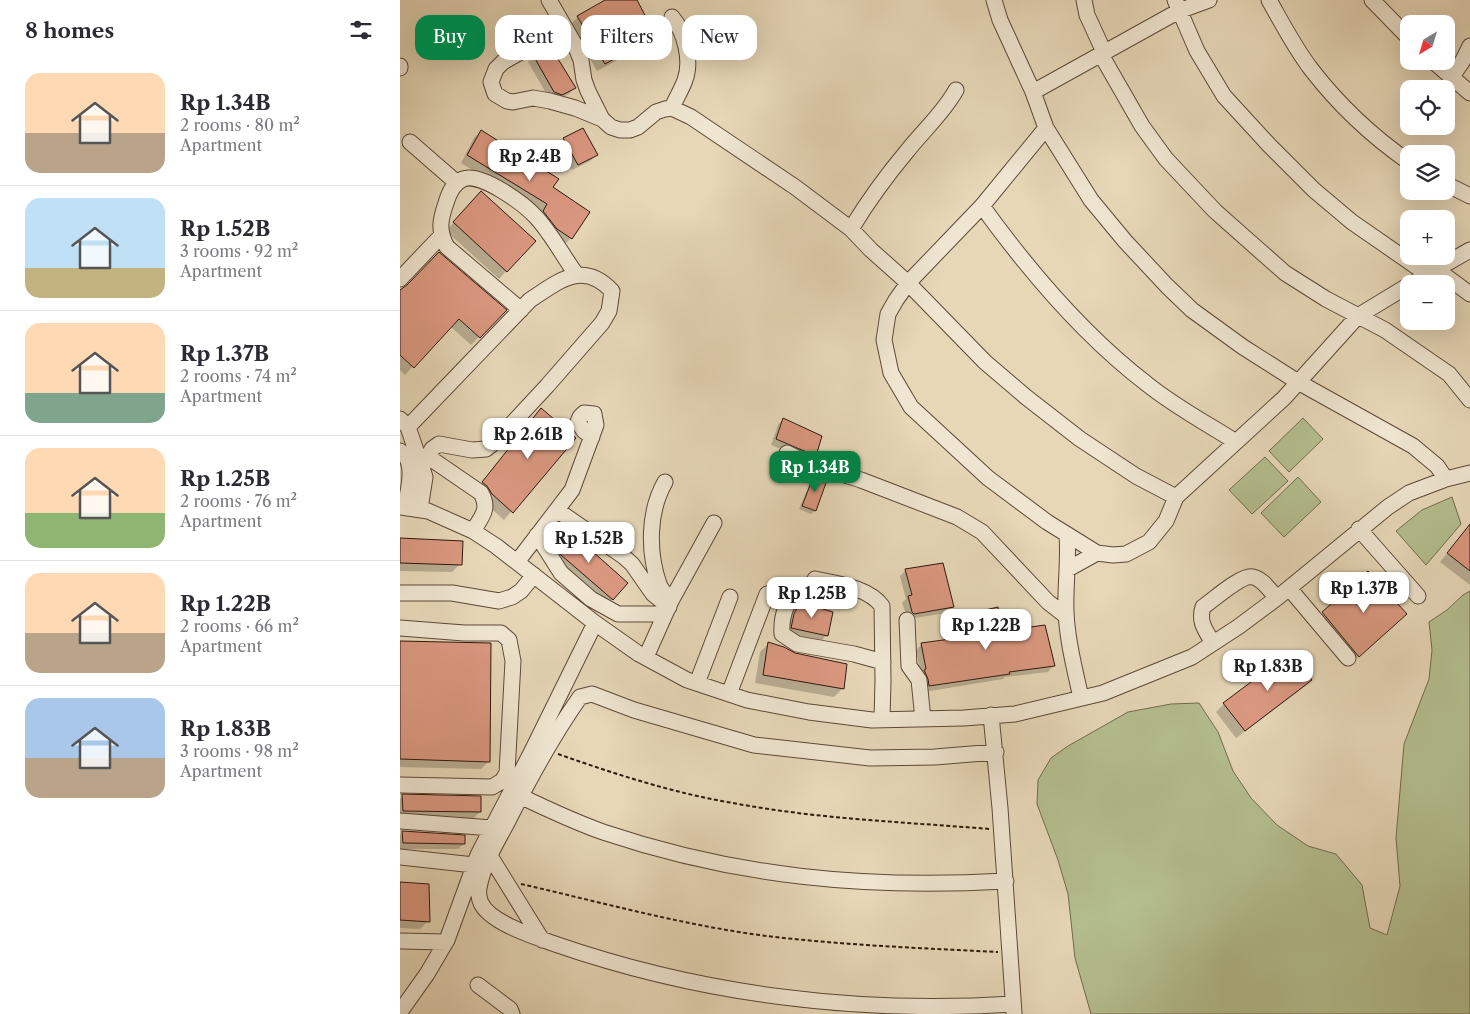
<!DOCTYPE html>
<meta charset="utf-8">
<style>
:root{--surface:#fff;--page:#f2f2f3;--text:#2b2b33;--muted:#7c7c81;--line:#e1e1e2;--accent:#0b8043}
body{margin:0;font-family:"Libre Caslon Text",serif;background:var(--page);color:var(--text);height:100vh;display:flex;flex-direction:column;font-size:19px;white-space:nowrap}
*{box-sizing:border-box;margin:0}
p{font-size:16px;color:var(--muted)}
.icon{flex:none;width:28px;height:28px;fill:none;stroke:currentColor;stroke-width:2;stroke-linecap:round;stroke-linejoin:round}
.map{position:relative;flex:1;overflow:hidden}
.details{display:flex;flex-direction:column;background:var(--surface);width:400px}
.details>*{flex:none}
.banner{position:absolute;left:15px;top:15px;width:475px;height:45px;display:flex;gap:10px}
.needle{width:32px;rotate:218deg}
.buttons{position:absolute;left:1000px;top:15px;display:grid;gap:10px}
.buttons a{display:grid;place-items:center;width:55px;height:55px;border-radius:10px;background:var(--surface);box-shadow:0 5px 20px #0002;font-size:25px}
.price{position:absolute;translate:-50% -42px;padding:0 11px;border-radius:10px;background:#fff;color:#222;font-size:16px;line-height:32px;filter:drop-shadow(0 1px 2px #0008)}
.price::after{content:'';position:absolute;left:50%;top:30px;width:15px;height:11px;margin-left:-8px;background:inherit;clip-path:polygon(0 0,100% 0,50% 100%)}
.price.on{background:var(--accent);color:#fff}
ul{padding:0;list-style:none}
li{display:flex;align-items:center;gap:15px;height:125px;padding:0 25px}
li+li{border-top:1px solid var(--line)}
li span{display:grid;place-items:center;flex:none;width:140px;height:100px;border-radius:15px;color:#555}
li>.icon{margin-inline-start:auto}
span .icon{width:60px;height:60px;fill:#fffc;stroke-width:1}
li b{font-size:21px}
h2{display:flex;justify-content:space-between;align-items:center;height:60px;padding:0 25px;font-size:21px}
.tag{padding:0 18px;border-radius:15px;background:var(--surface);box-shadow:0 5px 20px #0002;font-size:18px;line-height:45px}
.tag.on{background:var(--accent);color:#fff}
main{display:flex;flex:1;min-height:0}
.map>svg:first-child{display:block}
.green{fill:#b4be8f;stroke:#726b4e}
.shadow{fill:#0003}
.building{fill:#da9880;stroke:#2f180d}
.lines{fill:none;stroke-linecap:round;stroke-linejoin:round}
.minor-casing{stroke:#5d4838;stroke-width:17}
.path{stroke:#2f180d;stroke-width:2;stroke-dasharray:4 2.5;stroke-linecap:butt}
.minor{stroke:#efe5d0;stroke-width:15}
</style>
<main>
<section class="details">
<h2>8 homes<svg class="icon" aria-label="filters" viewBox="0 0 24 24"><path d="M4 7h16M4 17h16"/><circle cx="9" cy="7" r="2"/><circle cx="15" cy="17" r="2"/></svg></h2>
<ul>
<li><span style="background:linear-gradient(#ffd9b3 60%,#b9a48a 0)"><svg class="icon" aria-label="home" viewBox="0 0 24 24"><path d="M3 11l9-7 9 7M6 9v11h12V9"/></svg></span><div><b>Rp 1.34B</b><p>2 rooms · 80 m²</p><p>Apartment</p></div></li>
<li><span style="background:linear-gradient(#bfe0f5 70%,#c2b280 0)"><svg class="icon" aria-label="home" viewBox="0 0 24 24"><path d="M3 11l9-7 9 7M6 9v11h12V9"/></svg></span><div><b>Rp 1.52B</b><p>3 rooms · 92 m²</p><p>Apartment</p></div></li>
<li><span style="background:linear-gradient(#ffd9b3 70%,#7fa58c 0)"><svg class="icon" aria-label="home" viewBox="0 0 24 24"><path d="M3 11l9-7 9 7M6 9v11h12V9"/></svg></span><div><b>Rp 1.37B</b><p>2 rooms · 74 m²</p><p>Apartment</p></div></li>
<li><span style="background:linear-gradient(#ffd9b3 65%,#8fb573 0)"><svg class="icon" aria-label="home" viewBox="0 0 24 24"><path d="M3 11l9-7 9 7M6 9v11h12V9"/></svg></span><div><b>Rp 1.25B</b><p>2 rooms · 76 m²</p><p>Apartment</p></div></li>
<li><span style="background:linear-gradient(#ffd9b3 60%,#b9a48a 0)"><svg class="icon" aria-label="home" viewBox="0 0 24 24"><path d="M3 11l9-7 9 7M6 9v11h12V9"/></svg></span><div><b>Rp 1.22B</b><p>2 rooms · 66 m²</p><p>Apartment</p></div></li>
<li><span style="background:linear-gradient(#a9c7e8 60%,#b9a48a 0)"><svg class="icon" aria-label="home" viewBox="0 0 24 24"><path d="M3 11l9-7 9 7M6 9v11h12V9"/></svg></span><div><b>Rp 1.83B</b><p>3 rooms · 98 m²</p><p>Apartment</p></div></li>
</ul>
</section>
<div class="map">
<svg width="1070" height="1014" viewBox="0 0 1070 1014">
<rect width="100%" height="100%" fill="#e6d7b7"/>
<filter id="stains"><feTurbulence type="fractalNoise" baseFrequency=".004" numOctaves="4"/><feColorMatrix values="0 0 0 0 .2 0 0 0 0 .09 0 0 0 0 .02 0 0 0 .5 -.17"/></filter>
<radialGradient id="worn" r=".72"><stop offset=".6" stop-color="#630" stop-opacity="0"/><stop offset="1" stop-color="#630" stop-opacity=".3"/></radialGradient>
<path class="green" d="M903,418L923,439L889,472L869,451Z
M865,457L888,481L852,514L829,490Z
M898,477L921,502L884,537L861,513Z
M1052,497L1061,524L1026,565L996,531L1022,510Z
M1070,591V1014H691L675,958L668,894L658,860L637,804L638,780L651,758L668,746L728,712L771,704L799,703L818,732L833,771L851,798L877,825L908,846L936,854L962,885L970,928L987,935L1000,886L996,838L1004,744L1029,679L1032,650L1029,622L1047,610L1063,595Z"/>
<path class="shadow" d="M208,0H235L255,36L247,44L197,71L170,25L178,17Z
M134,56L174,88L169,94L156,100L149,98L128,62Z
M81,131L151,187L171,238L164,245L141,212L61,163L74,138Z
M164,139L196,155L190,161L172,170L158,145Z
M73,201L106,271L99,279L46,231Z
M7,287L105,310L71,345L50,326L5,375L0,370V289Z
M134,418L174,438L104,520L84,502L75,491Z
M383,419L420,436L415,456L409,461L371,445L378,425Z
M415,477L425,481L415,511L411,514L399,509L411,481Z
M1066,531L1070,534V585L1040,562Z
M157,536L226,584L204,608L145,550Z
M0,539L60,564L52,572L0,571Z
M506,570L553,607L547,613L508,619L502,603L506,599L500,576Z
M968,573L997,622L950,664L915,621Z
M400,604L426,636L421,641L386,634L388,621L394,609Z
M560,617L601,632L653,666L648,672L605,677L603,679L524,692L516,650L522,644L559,639L555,623Z
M0,642L89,761L81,769L0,767Z
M368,644L395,654L442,689L434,697L355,683L360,652Z
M911,680L903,688L836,738L816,712L824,704Z
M3,796L80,812L72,820L0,819V799Z
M3,832L64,844L58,849H0V835Z
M0,883L28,921L20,929L0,928Z"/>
<path class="building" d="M205,0H237L256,36L205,64L177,16Z
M150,46L176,88L162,95L154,92L133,55Z
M183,128L198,155L178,165L163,138Z
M81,130L159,179L153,187L190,212L172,239L157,229L143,211L147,204L67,155Z
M81,191L136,241L107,272L53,222Z
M39,252L107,310L80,338L59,319L14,368L0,355V290L7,285Z
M141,408L176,438L113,513L92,494L87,486L82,482Z
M383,418L422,436L416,456L376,439Z
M414,475L427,480L416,511L402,506Z
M1070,524V571L1047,553Z
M165,527L228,583L213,600L161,555L152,541Z
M0,538L63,541L62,565L0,563Z
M543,563L554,607L514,614L512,612L508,596L512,595L505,569Z
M968,571L1007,614L959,657L922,612Z
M400,602L433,612L428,636L391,628L394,614Z
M598,607L602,631L645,625L655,666L609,672L610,674L529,686L528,679L524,670L526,669L521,643L565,637L560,616Z
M0,641L91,643L90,762L0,759Z
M368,642L384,647L395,653L447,664L444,689L363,675Z
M891,652L912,680L845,731L823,703Z
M2,794L81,796V812L3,811Z
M2,831L65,835V844L3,843Z
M0,882L29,884L30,922L0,920Z"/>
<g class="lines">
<defs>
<path id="minor" d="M149,0L175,45L181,60L184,80L188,91L202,119
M594,0L600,20L633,92L646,128L691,200L725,241L767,286L792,310L843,347L898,382L1013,446L1037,466L1046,479
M684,0L687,15L704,52L703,58L742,126L766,159L815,211L885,273L926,299L985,330L1049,374L1070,400
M775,0L797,51L824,96L869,145L914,190L952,222L1027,274
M869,0C882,23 895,48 911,69C938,104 973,137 1009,162
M972,0L1009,38
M164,27L103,62L96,69L91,82L95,94L107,101L113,102L133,98L150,101L175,108L202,119L211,127L220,130H230L238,127L256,112L265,109L272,108L291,117L395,187L451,229L471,250L508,283L585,362L626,397L680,439L736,476L776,497
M1033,61L1070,93
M0,66V68
M1051,78L1062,62L1070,46
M633,92L779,11L809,0
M272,108C276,98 282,89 285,80C292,61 285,32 272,17
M646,128L582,206L508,283L496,300L488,314L484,340L491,373L511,407L588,478L647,522L697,553L713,555L726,554L749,542L766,521L776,497L884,398L958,316L1009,285
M10,142L57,183
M1046,184L1070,196
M582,206C629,271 683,335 747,384C774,406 806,423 836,442
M451,229C468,201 487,175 508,150C524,130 544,112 556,90
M1036,269L1070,294
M0,279L41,236
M1019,279L1070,250
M121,310L47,247C38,231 40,220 46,203C49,193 53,183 63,179C81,172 124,204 136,217C151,233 163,256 176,274
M0,419L8,427L25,477L20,509
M8,427L130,300C159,281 183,260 212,291L209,311L202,323L147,386L96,441L86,449L72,450L39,444L32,449L22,468
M0,451C17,461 8,491 5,507
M387,453L409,464L461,480L557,517L582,532L648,602L666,616
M27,456L81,493C90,509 82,516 73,531
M265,482C248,512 248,552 259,584C261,590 267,595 270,600
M0,507L28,511L73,531L96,546L195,623L239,654L287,680L347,700L409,712L472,720L564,718L615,714L703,693L792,657L838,627L877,598L988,507L1009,493L1046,479L1070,473
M157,510L223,556L232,564L253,594L269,607
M959,529L1018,596
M137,535L161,573L191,599L218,614H265
M667,535C669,561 665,586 666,611C667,640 675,670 681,698
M117,562L172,490L196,425L194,414L184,413L180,417L178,422L184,431L192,437
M668,569L697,553
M415,579C437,584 468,587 482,606L483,681L482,719
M889,588L948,658
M397,591C385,603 381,617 382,634L397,644L454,654L483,662
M0,593H52L99,601L112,597L121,591L134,575
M507,620L509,666L519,680L523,719
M0,628L64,633H101L109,640L113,661L107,773L102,781L92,787L0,785
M813,643C806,631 798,622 803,607C813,600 842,574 853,577C863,579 870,591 877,598
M246,657L271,601L314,523
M297,683L330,597
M329,694L367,594
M591,715L600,808L614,1013
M596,752L535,757L470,758L354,745L234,710L192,694L180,697C152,737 129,779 107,823C96,843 83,865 79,888C78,891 79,899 81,903C90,923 136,937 155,944C302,995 459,1014 613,1004
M120,796C147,809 175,822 203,832C337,877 465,889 606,881
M0,821L92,828
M90,856L142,940
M0,857L74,865
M0,941L46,942
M78,985L110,1009L112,1014
M0,1012L27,974L47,940L78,855L132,751L195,623"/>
</defs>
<use href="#minor" class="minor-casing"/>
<path class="path" d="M158,754C215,774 273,793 333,803C417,819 504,822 590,829
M121,884C200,902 279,924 359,935C438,945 518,948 598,952"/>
<use href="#minor" class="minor"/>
</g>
<rect width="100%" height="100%" filter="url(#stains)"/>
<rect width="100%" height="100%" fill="url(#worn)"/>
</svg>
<div class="buttons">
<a><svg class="needle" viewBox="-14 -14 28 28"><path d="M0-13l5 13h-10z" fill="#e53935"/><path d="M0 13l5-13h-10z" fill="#7c7c81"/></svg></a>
<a><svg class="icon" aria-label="locate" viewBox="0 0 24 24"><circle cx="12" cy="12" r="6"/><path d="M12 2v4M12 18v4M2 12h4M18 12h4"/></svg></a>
<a><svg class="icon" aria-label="layers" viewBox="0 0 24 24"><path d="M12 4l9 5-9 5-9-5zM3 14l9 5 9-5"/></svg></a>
<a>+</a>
<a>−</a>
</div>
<b class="price" style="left:130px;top:182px">Rp 2.4B</b>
<b class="price" style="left:128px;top:460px">Rp 2.61B</b>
<b class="price on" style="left:415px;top:493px">Rp 1.34B</b>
<b class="price" style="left:189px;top:564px">Rp 1.52B</b>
<b class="price" style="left:964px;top:614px">Rp 1.37B</b>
<b class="price" style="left:412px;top:619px">Rp 1.25B</b>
<b class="price" style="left:586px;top:651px">Rp 1.22B</b>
<b class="price" style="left:868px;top:692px">Rp 1.83B</b>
<div class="banner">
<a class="tag on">Buy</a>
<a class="tag">Rent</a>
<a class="tag">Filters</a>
<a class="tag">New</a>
</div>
</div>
</main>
